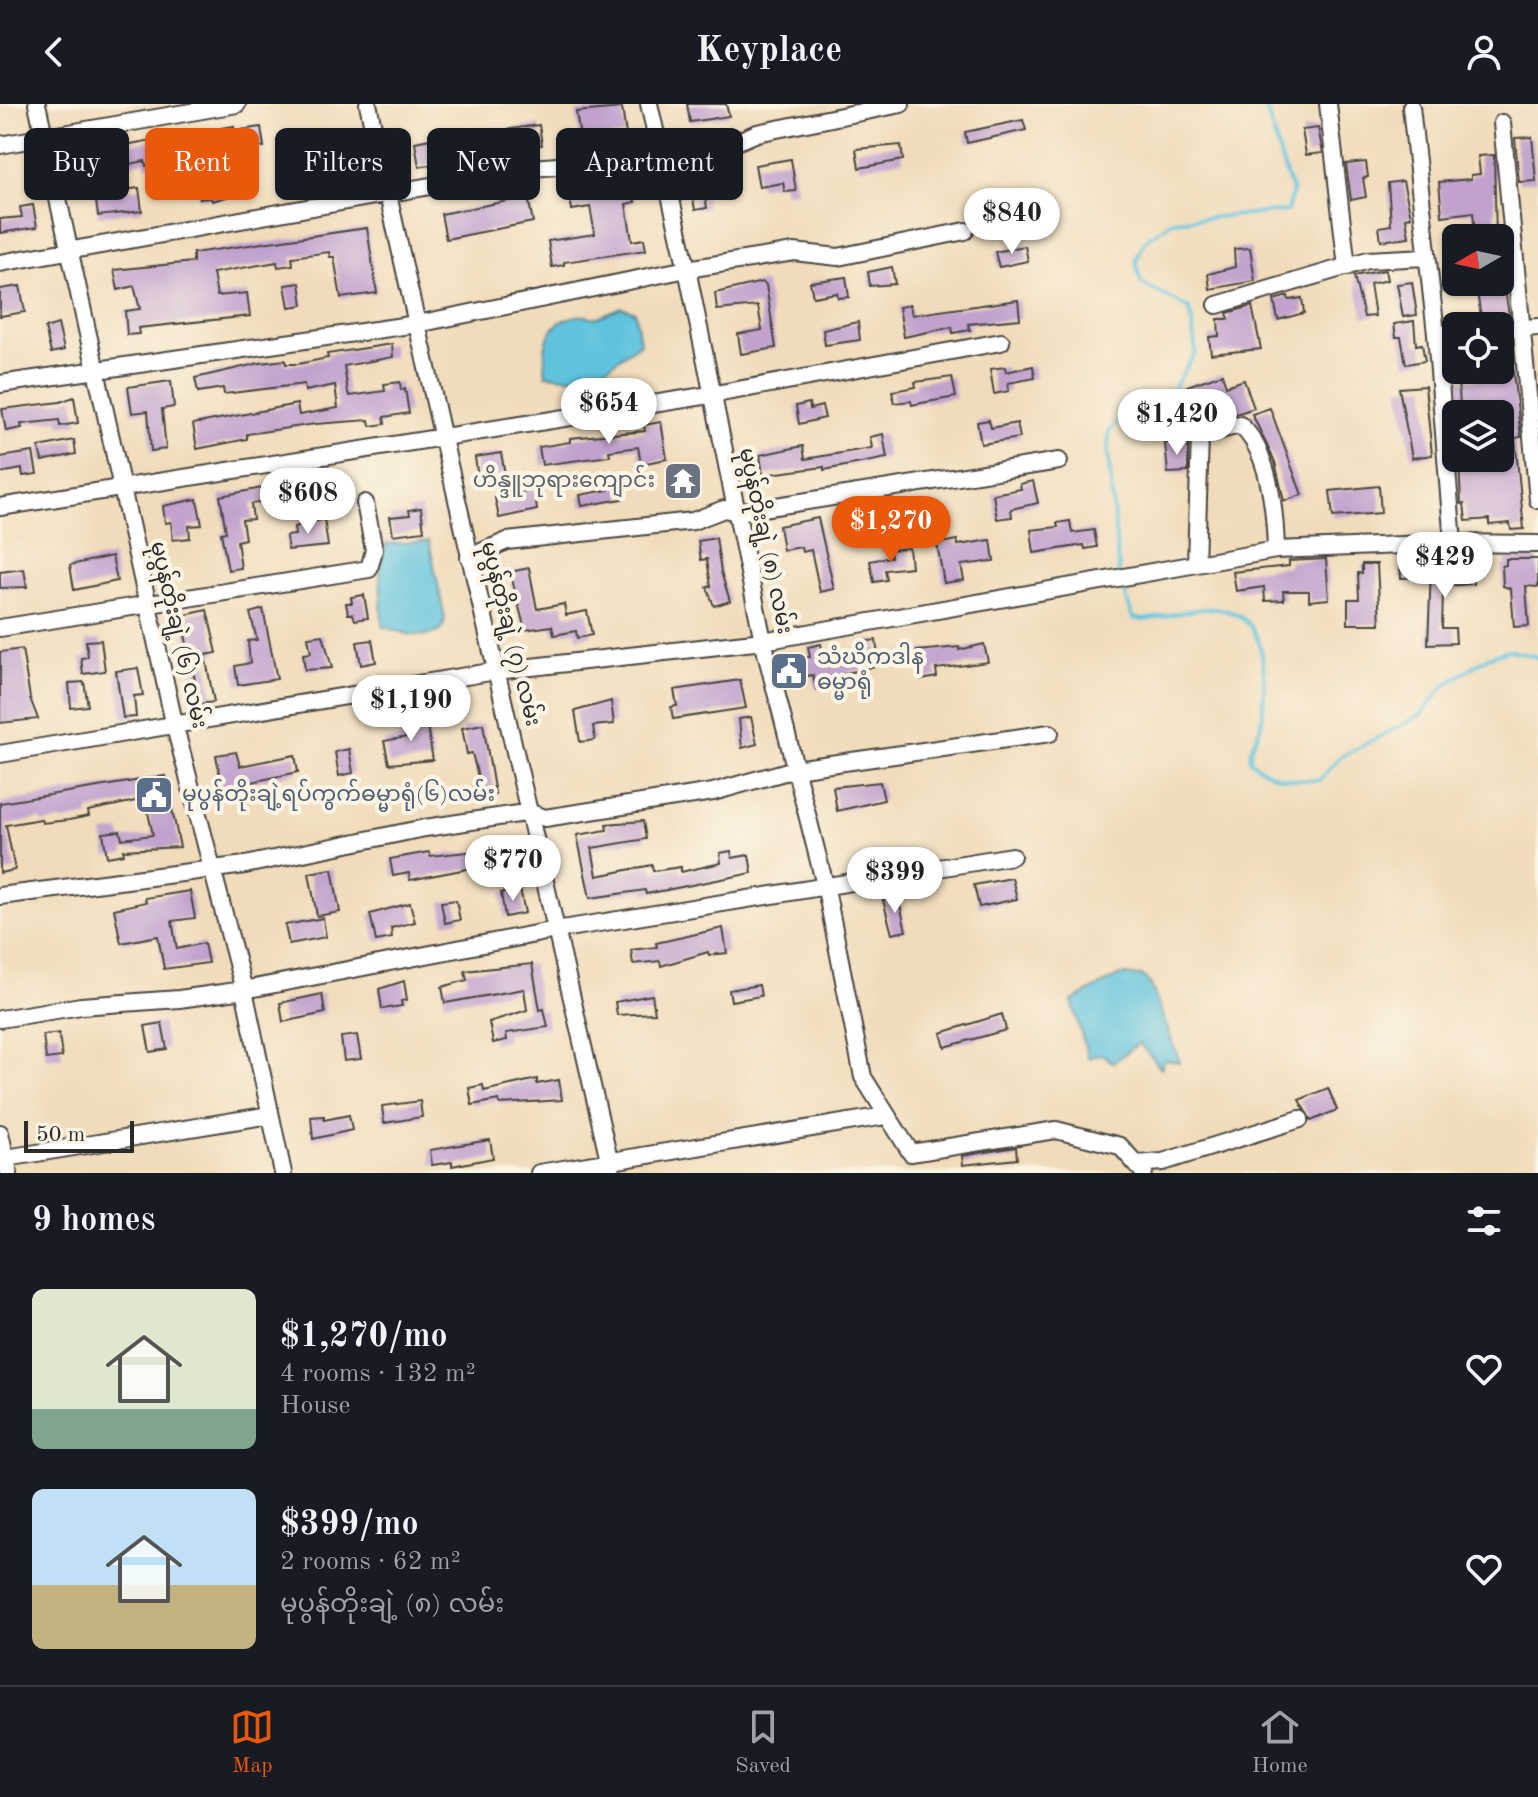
<!DOCTYPE html>
<meta charset="utf-8">
<style>
:root{--surface:#171b24;--page:#242831;--text:#f1f3f6;--muted:#9ea1a6;--line:#363941;--accent:#ea580c}
body{margin:0;font-family:"Old Standard TT","Noto Sans Myanmar",serif;background:var(--page);color:var(--text);height:100vh;display:flex;flex-direction:column;font-size:30px;white-space:nowrap}
*{box-sizing:border-box;margin:0}
p{font-size:26px;color:var(--muted)}
.icon{flex:none;width:44px;height:44px;fill:none;stroke:currentColor;stroke-width:2;stroke-linecap:round;stroke-linejoin:round}
.map{position:relative;height:1069px;overflow:hidden}
.side{display:flex;flex-direction:column;background:var(--surface);flex:1}
.side>*{flex:none}
.guide{position:absolute;left:24px;top:24px;width:800px;height:72px;display:flex;gap:16px}
.needle{width:52px;rotate:261deg}
.buttons{position:absolute;left:1442px;top:120px;display:grid;gap:16px}
.buttons a{display:grid;place-items:center;width:72px;height:72px;border-radius:12px;background:var(--surface);box-shadow:0 2px 6px #0004;font-size:40px}
.scale{position:absolute;left:24px;bottom:20px;width:110px;box-sizing:border-box;padding-left:8px;border:4px solid #2b2b2b;border-top:0;font-size:22px;line-height:28px;white-space:nowrap;color:#2b2b2b;-webkit-text-stroke:6px #fcf5e5;paint-order:stroke}
.price{position:absolute;translate:-50% -68px;padding:0 18px;border-radius:28px;background:#fff;color:#222;font-size:26px;line-height:52px;filter:drop-shadow(0 2px 4px #0008)}
.price::after{content:'';position:absolute;left:50%;top:48px;width:24px;height:18px;margin-left:-12px;background:inherit;clip-path:polygon(0 0,100% 0,50% 100%)}
.price.on{background:var(--accent);color:#fff}
ul{padding:0;list-style:none}
li{display:flex;align-items:center;gap:24px;height:200px;padding:0 32px}
li span{display:grid;place-items:center;flex:none;width:224px;height:160px;border-radius:12px;color:#555}
li>.icon{margin-inline-start:auto}
span .icon{width:96px;height:96px;fill:#fffc;stroke-width:1}
li b{font-size:34px}
h2{display:flex;justify-content:space-between;align-items:center;height:96px;padding:0 32px;font-size:34px}
.tag{padding:0 28px;border-radius:12px;background:var(--surface);box-shadow:0 2px 6px #0004;font-size:28px;line-height:72px}
.tag.on{background:var(--accent);color:#fff}
header{display:flex;justify-content:space-between;align-items:center;height:104px;padding:0 32px;background:var(--surface);font-size:36px;font-weight:800}
.menu{display:flex;justify-content:space-around;align-items:center;height:112px;border-top:2px solid var(--line);background:var(--surface);font-size:22px;color:var(--muted)}
.menu a{display:grid;justify-items:center;gap:4px}
.menu .on{color:var(--accent)}
.map>svg:first-child{display:block}
.water{fill:#60c3de;stroke:#467784;stroke-width:2}
.lines{fill:none;stroke-linecap:round;stroke-linejoin:round}
.stream{stroke:#60c3de;stroke-width:4}
.building{fill:#c0a2cd}
.minor-casing{stroke:#494540;stroke-width:20}
.minor{stroke:#fff;stroke-width:16}
.labels{text-anchor:middle;dominant-baseline:central;stroke-width:8;stroke-linejoin:round;paint-order:stroke}
.worship-label{font-size:22px;fill:#5b616d;stroke:#fcf5e5;text-anchor:end}
.street-label{font-size:22px;fill:#2b2b2b;stroke:#fcf5e5}
.service-label{font-size:22px;fill:#4e5e75;stroke:#fcf5e5;text-anchor:start}
</style>
<header><svg class="icon" aria-label="back" viewBox="0 0 24 24"><path d="M15 5l-7 7 7 7"/></svg>Keyplace<svg class="icon" aria-label="person" viewBox="0 0 24 24"><circle cx="12" cy="8" r="4"/><path d="M4 21q1-7 8-7t8 7"/></svg></header>
<div class="map">
<svg width="1538" height="1069" viewBox="0 0 1538 1069">
<rect width="100%" height="100%" fill="#fcf5e5"/>
<filter id="ink" filterUnits="userSpaceOnUse"><feTurbulence type="fractalNoise" baseFrequency=".0125" numOctaves="2"/><feDisplacementMap in="SourceGraphic" scale="16" xChannelSelector="R" yChannelSelector="G"/><feConvolveMatrix kernelMatrix="1 2 1 2 8 2 1 2 1" color-interpolation-filters="sRGB"/></filter>
<filter id="wash" filterUnits="userSpaceOnUse"><feTurbulence type="fractalNoise" baseFrequency=".006" numOctaves="4" result="noise"/><feDisplacementMap in="SourceGraphic" scale="32" xChannelSelector="R" yChannelSelector="G"/><feGaussianBlur stdDeviation="1.8" result="paint"/><feColorMatrix in="noise" values="0 0 0 0 0 0 0 0 0 0 0 0 0 0 0 0 0 1.4 0 .05"/><feComposite in="paint" operator="in"/></filter>
<g filter="url(#wash)">
<rect width="100%" height="100%" fill="#f0dbba"/>
<path class="water" d="M622,203L635,208L640,239L591,275L546,271C542,244 546,216 578,212C585,211 591,214 597,213C605,211 614,206 622,203Z
M429,437L445,515L442,526C422,537 402,529 382,522L380,463L386,440Z
M1120,871L1143,872L1151,881L1180,958L1164,956L1161,964L1139,939L1113,959L1103,950L1088,954L1072,897Z"/>
<g class="lines">
<path class="stream" d="M1119,468L1108,348L1109,327L1139,298L1173,285L1196,248L1190,205L1141,179L1136,156L1146,136L1172,117L1287,107L1293,87C1279,59 1276,29 1264,0
M1121,477L1133,514L1144,516C1167,513 1195,503 1217,505C1272,510 1265,576 1262,616C1260,631 1250,637 1250,656C1271,676 1293,677 1320,676L1339,654L1421,611L1444,582L1488,553L1508,546L1538,553"/>
</g>
<g id="blocks">
<path class="building" d="M687,0H726L729,12L690,18Z
M622,4L626,30L581,39L576,8Z
M1023,16L1026,26L967,39L965,28Z
M539,21L542,41L473,49L470,31Z
M234,22V27L261,23L264,43L250,45L249,40L214,44L215,50L146,62L145,57L119,62L115,43L183,30L184,34L222,27L221,24Z
M1318,24L1323,49L1306,51L1302,26Z
M1532,33L1536,77L1519,78L1515,34Z
M430,35L434,60L419,63L415,38Z
M901,41L903,56L859,64L856,45Z
M352,46L356,75L286,83L283,60Z
M1494,51L1496,134H1483L1482,127L1475,128L1473,108L1442,112L1439,78L1471,75V71L1480,70L1478,52Z
M791,55L796,87L785,88L783,79L759,83L755,61Z
M1366,58L1368,73L1363,74L1366,93L1351,96L1346,60Z
M701,69L707,104L695,106L689,71Z
M222,72L223,81L236,79L237,90L212,97L211,94L200,95L198,85L210,83L208,74Z
M1403,77L1411,113L1406,114L1409,133L1381,137L1379,123L1391,121L1388,79Z
M631,78L635,98L626,100L632,137L644,135L646,146L564,158V161L552,163L548,137L595,130L590,103L572,106L570,94L617,85L616,81Z
M139,84L142,107L98,112L95,90Z
M528,93L533,118L446,135L441,110Z
M33,101L37,123L0,129V115L22,113L20,103Z
M367,124L377,189L341,194L334,153H330L329,148L292,153L293,161L278,163L277,158L213,169L217,192L247,189L250,212L138,224L139,230L127,231L125,207L140,205L134,182L118,186L114,166L193,158V149Z
M1025,142L1028,157L999,163L995,148Z
M1250,144L1255,177L1210,185L1208,170L1235,163L1234,145Z
M892,163L895,180L870,182L868,168Z
M1385,166L1387,176L1370,180L1375,212L1364,213L1354,172Z
M846,173L849,193L838,194L837,189L813,193L810,178Z
M762,178L766,181L776,244L741,250L738,230L762,226L758,202L717,206L715,189Z
M1412,178L1417,211L1403,213L1397,180Z
M300,179L303,201L289,203L285,181Z
M20,182L25,208L0,212V185Z
M1505,186L1509,211L1482,219L1477,188Z
M1288,192L1289,196L1302,194L1304,209L1278,216L1274,196Z
M1018,196L1020,215L968,220L970,226L953,229L952,223L904,233L899,203L910,201L912,211Z
M1252,202L1261,245L1211,250L1209,233L1219,232L1218,215H1229L1227,209Z
M1414,217L1416,241L1422,240L1425,257L1406,260L1401,233H1396L1394,220Z
M858,218L860,236L825,241L823,226Z
M58,220L64,246L51,249L45,224Z
M1509,236L1521,333L1515,334L1524,425L1511,426L1510,419L1489,421V415L1466,417L1464,399L1461,400L1459,354H1500V310H1454L1453,300H1460L1458,277L1484,275L1483,266H1500V237Z
M392,240L393,253L344,262L348,289L350,292L385,287L384,280L400,278L401,286L405,285L409,309L384,313L385,320L370,322L369,316L315,320L247,330V335L197,345L193,320L297,300L299,311L338,304L335,281L305,287L304,280L224,290L223,284L198,288L195,274L260,259L285,256L286,260H298L328,254L327,250Z
M1033,262L1035,274L1008,279L1009,287L994,290L990,265L1005,263L1006,268Z
M1222,270L1226,282L1244,276L1254,304L1233,311L1230,304L1204,313L1206,318L1185,328L1175,300L1191,294L1187,282Z
M952,273L956,293L916,300L912,301L911,297L894,299L892,287L916,283L915,278Z
M171,277L174,303L162,305L166,345L151,347L148,307L132,309L128,283Z
M1425,282L1432,351L1412,354L1399,284Z
M74,293L78,319L60,322L59,316L21,320L22,324L6,327L2,305L60,298Z
M809,299L810,305L822,302L825,314L799,320L796,302Z
M1270,304L1302,391L1284,397L1275,358L1252,310Z
M989,316L991,324L1017,319L1020,334L981,340L977,318Z
M661,318L667,355L641,360L638,343L609,347L610,352L542,361L539,343L570,338V334L645,327L644,321Z
M883,330L887,354L824,366V363L763,371L760,351L803,342L805,355L872,344L870,333Z
M74,336L76,350L42,357L39,343Z
M1188,337V368L1168,369L1165,339Z
M33,348L37,370L23,372L22,365L0,369V353Z
M501,349L505,370L478,375L475,353Z
M692,364L695,388L675,391L672,366Z
M619,376L622,395L582,402L580,391L608,386L606,379Z
M1033,377L1038,399L1011,405L1012,413L997,415L993,390L1021,385L1020,380Z
M283,380L285,394L251,400L253,415L242,416L245,435L237,437L241,464L228,466L221,429L226,428L220,392Z
M1379,382L1381,409L1333,413L1330,387Z
M534,385L537,406L499,414L495,394Z
M197,395L202,421L189,422L190,434L173,436L171,418L165,419L163,402Z
M421,404L424,427L393,431L390,413L410,411L409,406Z
M900,406L902,418L861,430L858,410L873,408L874,412Z
M818,414L834,485L820,488L811,446L802,448L801,443L783,446L779,422Z
M324,415L328,442L288,446L286,432L295,431L294,423Z
M1070,417L1072,429L1094,426L1097,443L1085,445L1084,441L1034,449L1031,426L1058,423L1057,419Z
M716,434L721,468L730,497L714,502L707,483L711,482L707,455L701,456L698,437Z
M957,436L958,441L991,436L994,457L961,461L964,476L944,479L937,440Z
M909,444L911,463L885,466L887,476L874,478L870,457L891,453L890,446Z
M112,452L117,477L74,486L70,461Z
M1326,455L1329,495L1309,497V487H1283L1284,496L1265,497L1264,483L1236,487L1233,468L1289,462V457Z
M1506,455H1538V483L1526,482L1529,522L1514,523L1511,485L1503,482L1502,462L1506,461Z
M1422,458L1424,473L1401,474L1400,459Z
M1472,458L1473,480L1446,482L1443,487L1442,524H1455L1456,539L1428,540L1431,466H1454L1453,459Z
M1362,460H1377L1380,520H1348V495H1359L1358,469H1362Z
M529,464L537,505L564,500L566,511L587,507L592,531L577,534L576,527L554,531L552,522L525,526L510,468Z
M24,465L27,483L0,484V468Z
M364,491L368,514L355,516L353,510H348L346,499H352L351,493Z
M263,505L277,575L238,581L235,562L250,559L248,537L257,536L250,509Z
M207,506L217,549L205,551L214,598L200,600L181,512Z
M323,531L332,564L305,566L303,550L311,549L308,533Z
M101,536L105,567L83,570L81,554L88,553L86,537Z
M372,536L376,558L361,561L357,538Z
M876,536L879,561L828,574L830,583L816,585L813,571L784,576L780,558L810,553L808,543L821,540L825,558L861,551L859,538Z
M984,540L988,558L936,565L937,573L922,576L917,547L959,543V546Z
M22,545L30,594L38,615L0,619V548Z
M138,564L143,591L134,592L136,613L123,614L116,567Z
M740,576L746,604L673,615L671,603L677,602L674,586Z
M84,578L88,602L71,604L69,579Z
M611,597L614,620L593,622L595,636L580,638L575,607Z
M425,610L433,656L389,660L384,637L408,633L404,613Z
M751,613L757,640L742,644L739,615Z
M483,620L495,690L475,693L473,678L479,677L472,649L467,650L462,624Z
M349,645L353,669L339,672L335,648Z
M236,648L240,662L295,651L298,668L238,681L239,691L224,694L216,651Z
M165,672L180,743L123,746L124,750L107,753L103,729L120,727L122,735L153,731L145,695L88,707L89,712L69,716L42,719L41,715L6,721L15,766L0,769V699Z
M880,678L884,696L837,707L833,683Z
M643,717L646,735L592,744L597,772L652,761L653,767L681,763V768L721,759L720,749L731,747L732,754L749,751L752,769L646,790L645,786L590,794L577,731L607,726L606,720Z
M511,740L513,763L499,765L498,759L410,776L409,769L393,772L390,755L429,748L430,752L496,745L495,742Z
M332,765L340,808L317,812L309,769Z
M1012,774L1017,795L979,803L974,781Z
M520,785L525,809L505,813L501,789Z
M190,787L195,814L172,817L177,845L204,839L208,859L164,865L158,832L121,839L114,805L146,798L145,794Z
M898,792L906,827L892,830L883,796Z
M456,796L460,816L445,819L441,798Z
M410,799L415,818L391,824L392,834L376,837L370,810Z
M323,814L326,833L289,840L285,821Z
M723,824L727,849L709,851L708,848L661,862L660,857L633,860L631,846L657,843L656,839Z
M532,860L540,906L544,905L548,923L506,929L507,936L493,939L489,918L527,906L524,885L445,899L442,883L467,876L465,867Z
M404,877L407,896L401,897L402,902L382,905L379,885Z
M759,881L761,892L731,897L729,886Z
M322,890L325,909L283,918L280,899Z
M652,891L655,909L617,911L615,898Z
M1002,910L1006,926L945,943L941,929Z
M162,919L167,945L150,948L145,922Z
M59,929L62,953L46,955L43,931Z
M357,931L361,955L344,957L341,933Z
M537,975V980L559,976L562,996L500,1000L499,996L472,1001L469,984L483,981L484,987Z
M1328,984L1337,1006L1311,1017L1299,996Z
M420,997L422,1013L384,1019L382,1002Z
M349,1011L352,1026L313,1035L311,1013L324,1012V1016Z
M490,1036L493,1054L452,1062V1058L432,1061L430,1046Z
M1016,1043L1017,1055L963,1061L962,1052Z"/>
</g>
</g>
<g filter="url(#ink)">
<use href="#blocks" fill-opacity="0" stroke="#494540" stroke-width="2"/>
<g class="lines">
<defs>
<path id="minor" d="M37,0L175,623L244,886L283,1069
M368,0C446,357 531,713 612,1069
M649,0L687,165L763,537L826,785L863,973L911,1049L1056,1026L1120,1042L1144,1069
M1328,0L1347,163
M1411,3L1436,230L1453,439
M1502,19L1538,396
M0,41L237,0
M0,159L531,64L706,51L757,29L901,0
M1217,201L1368,156L1426,153
M1500,226L1538,223
M1436,230L1456,229
M0,280L417,220L687,165L794,148L838,153L965,127
M0,403L710,291L1001,238
M469,453L507,437L693,417L724,405L738,408L1059,357
M1196,460L1200,331L1240,321C1270,347 1275,408 1276,446
M0,524L369,465L374,446L365,399
M0,650L496,567L763,537L1276,446L1453,439L1538,440
M0,792L245,761L425,724L518,710L531,709L545,714L713,688L795,665L1050,629
M0,915L81,902L179,895L244,886L556,826L1012,752
M0,1029L9,1069
M0,1055L270,1011
M1136,1060L1163,1058L1300,1015
M539,1069L885,1012"/>
</defs>
<use href="#minor" class="minor-casing"/>
<use href="#minor" class="minor"/>
</g>
</g>
<defs>
<symbol id="temple-square" viewBox="-11 -11 22 22"><rect x="-9" y="-9" width="18" height="18" rx="4" fill="#6b7280" stroke="#fcf5e5"/><path d="M0-6L5-2H3V0L6.5 2.5H4V6H1.5V3h-3V6H-4V2.5H-6.5L-3 0V-2H-5Z" fill="#fff"/></symbol>
<symbol id="civic-square" viewBox="-11 -11 22 22"><rect x="-9" y="-9" width="18" height="18" rx="4" fill="#5c6f8a" stroke="#fcf5e5"/><path d="M-.6-6.5H3V-4.5H.6V-3L4-1V1h2V6H-6V1h2V-1L-.6-3ZM-1.2 2.5V6h2.4V2.5Z" fill="#fff"/></symbol>
</defs>
<g fill-rule="evenodd">
<use href="#temple-square" x="661" y="355" width="44" height="44"/>
<use href="#civic-square" x="767" y="545" width="44" height="44"/>
<use href="#civic-square" x="132" y="669" width="44" height="44"/>
</g>
<g class="labels">
<g class="worship-label">
<text x="655" y="377">ဟိန္ဒူဘုရားကျောင်း</text>
</g>
<g class="street-label">
<text transform="translate(765 437) rotate(78)">မုပွန်တိုးချဲ့ (၈) လမ်း</text>
<text transform="translate(510 530) rotate(76)">မုပွန်တိုးချဲ့ (၇) လမ်း</text>
<text transform="translate(178 531) rotate(77)">မုပွန်တိုးချဲ့ (၆) လမ်း</text>
</g>
<g class="service-label">
<text x="817" y="554">သံဃိကဒါန<tspan x="817" dy="25">ဓမ္မာရုံ</tspan></text>
<text x="182" y="691">မုပွန်တိုးချဲ့ရပ်ကွက်ဓမ္မာရုံ(၆)လမ်း</text>
</g>
</g>
</svg>
<div class="buttons">
<a><svg class="needle" viewBox="-14 -14 28 28"><path d="M0-13l5 13h-10z" fill="#e53935"/><path d="M0 13l5-13h-10z" fill="#9ea1a6"/></svg></a>
<a><svg class="icon" aria-label="locate" viewBox="0 0 24 24"><circle cx="12" cy="12" r="6"/><path d="M12 2v4M12 18v4M2 12h4M18 12h4"/></svg></a>
<a><svg class="icon" aria-label="layers" viewBox="0 0 24 24"><path d="M12 4l9 5-9 5-9-5zM3 14l9 5 9-5"/></svg></a>
</div>
<div class="scale">50 m</div>
<b class="price" style="left:1012px;top:152px">$840</b>
<b class="price" style="left:609px;top:342px">$654</b>
<b class="price" style="left:1177px;top:353px">$1,420</b>
<b class="price" style="left:308px;top:432px">$608</b>
<b class="price on" style="left:891px;top:460px">$1,270</b>
<b class="price" style="left:1445px;top:496px">$429</b>
<b class="price" style="left:411px;top:639px">$1,190</b>
<b class="price" style="left:513px;top:799px">$770</b>
<b class="price" style="left:895px;top:811px">$399</b>
<div class="guide">
<a class="tag">Buy</a>
<a class="tag on">Rent</a>
<a class="tag">Filters</a>
<a class="tag">New</a>
<a class="tag">Apartment</a>
</div>
</div>
<section class="side">
<h2>9 homes<svg class="icon" aria-label="filters" viewBox="0 0 24 24"><path d="M4 7h16M4 17h16"/><circle cx="9" cy="7" r="2"/><circle cx="15" cy="17" r="2"/></svg></h2>
<ul>
<li><span style="background:linear-gradient(#dfe7d0 75%,#7fa58c 0)"><svg class="icon" aria-label="home" viewBox="0 0 24 24"><path d="M3 11l9-7 9 7M6 9v11h12V9"/></svg></span><div><b>$1,270/mo</b><p>4 rooms · 132 m²</p><p>House</p></div><svg class="icon" aria-label="heart" viewBox="0 0 24 24"><path d="M12 20l-8-8c-3-5 5-10 8-4 3-6 11-1 8 4z"/></svg></li>
<li><span style="background:linear-gradient(#bfe0f5 60%,#c2b280 0)"><svg class="icon" aria-label="home" viewBox="0 0 24 24"><path d="M3 11l9-7 9 7M6 9v11h12V9"/></svg></span><div><b>$399/mo</b><p>2 rooms · 62 m²</p><p>မုပွန်တိုးချဲ့ (၈) လမ်း</p></div><svg class="icon" aria-label="heart" viewBox="0 0 24 24"><path d="M12 20l-8-8c-3-5 5-10 8-4 3-6 11-1 8 4z"/></svg></li>
</ul>
</section>
<nav class="menu">
<a class="on"><svg class="icon" aria-label="map" viewBox="0 0 24 24"><path d="M3 6l6-2 6 2 6-2v14l-6 2-6-2-6 2zM9 4v14M15 6v14"/></svg>Map</a>
<a><svg class="icon" aria-label="saved" viewBox="0 0 24 24"><path d="M7 4h10v16l-5-4-5 4z"/></svg>Saved</a>
<a><svg class="icon" aria-label="home" viewBox="0 0 24 24"><path d="M3 11l9-7 9 7M6 9v11h12V9"/></svg>Home</a>
</nav>
